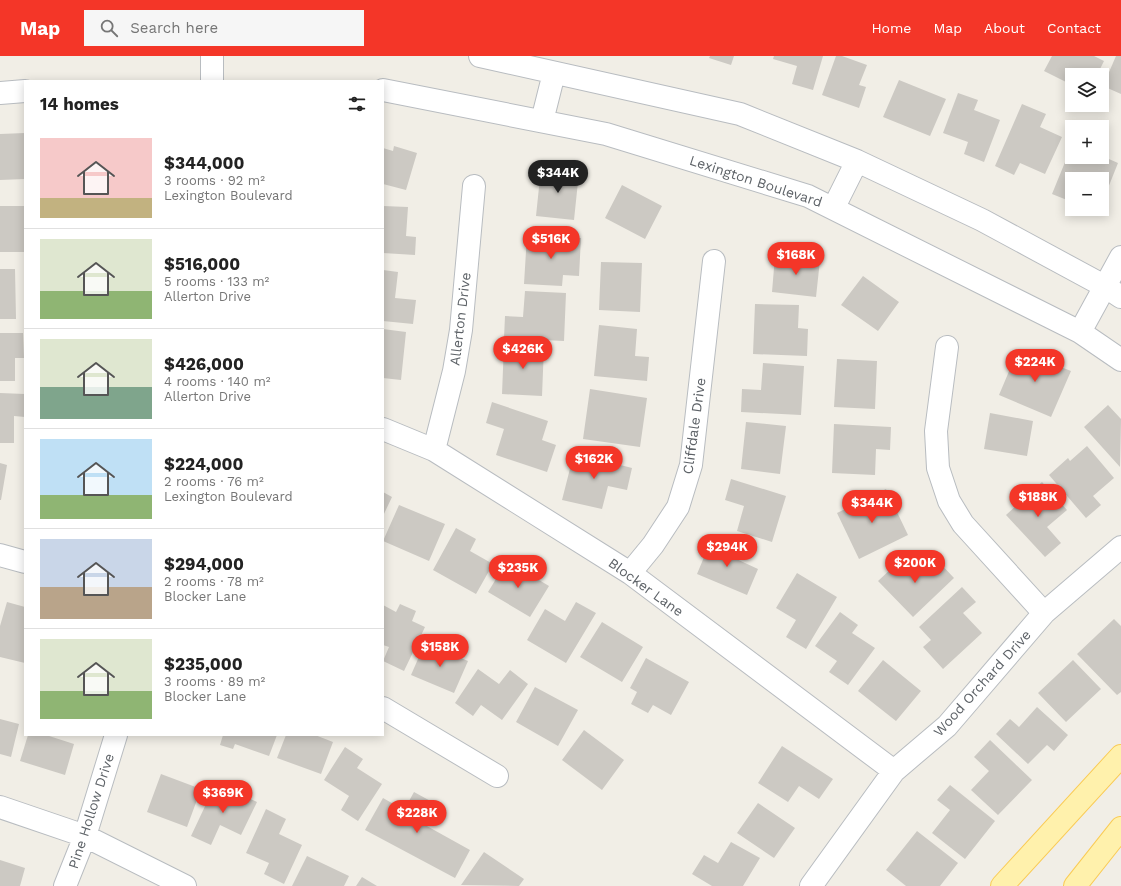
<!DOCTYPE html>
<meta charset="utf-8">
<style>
:root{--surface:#fff;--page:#f6f6f6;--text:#222;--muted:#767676;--line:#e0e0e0;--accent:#f43628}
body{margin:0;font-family:"Work Sans",sans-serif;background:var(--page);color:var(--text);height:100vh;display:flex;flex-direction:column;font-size:15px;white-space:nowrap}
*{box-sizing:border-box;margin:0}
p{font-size:13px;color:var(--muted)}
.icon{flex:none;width:22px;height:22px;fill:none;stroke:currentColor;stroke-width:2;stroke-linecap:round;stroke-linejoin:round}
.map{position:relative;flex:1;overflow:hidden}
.panel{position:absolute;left:24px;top:24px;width:360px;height:656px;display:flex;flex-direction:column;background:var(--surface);border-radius:0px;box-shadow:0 2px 10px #0003}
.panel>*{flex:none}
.fabs{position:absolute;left:1065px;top:12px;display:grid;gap:8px}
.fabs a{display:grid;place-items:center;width:44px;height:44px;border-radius:0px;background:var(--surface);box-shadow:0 2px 10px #0003;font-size:20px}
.price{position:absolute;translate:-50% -34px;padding:0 9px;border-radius:14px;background:var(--accent);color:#fff;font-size:13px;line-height:26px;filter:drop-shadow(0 1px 2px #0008)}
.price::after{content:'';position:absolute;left:50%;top:24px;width:12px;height:9px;margin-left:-6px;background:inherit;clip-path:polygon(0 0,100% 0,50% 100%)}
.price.current{background:#222;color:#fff}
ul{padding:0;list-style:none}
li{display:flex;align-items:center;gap:12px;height:100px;padding:0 16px}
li+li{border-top:1px solid var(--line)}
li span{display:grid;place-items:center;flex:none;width:112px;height:80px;border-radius:0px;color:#555}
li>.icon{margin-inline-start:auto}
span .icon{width:48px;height:48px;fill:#fffc;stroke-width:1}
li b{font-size:17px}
h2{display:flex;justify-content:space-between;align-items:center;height:48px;padding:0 16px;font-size:17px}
header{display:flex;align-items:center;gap:24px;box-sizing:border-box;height:56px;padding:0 20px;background:var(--accent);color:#fff}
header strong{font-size:19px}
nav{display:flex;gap:22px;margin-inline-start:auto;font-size:14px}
.search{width:280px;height:36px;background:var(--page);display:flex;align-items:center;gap:10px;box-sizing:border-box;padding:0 14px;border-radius:0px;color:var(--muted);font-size:15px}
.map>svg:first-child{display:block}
.building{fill:#ccc9c3}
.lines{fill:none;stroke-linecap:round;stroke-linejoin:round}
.minor-casing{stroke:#b8bcc0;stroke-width:24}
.major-casing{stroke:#facb55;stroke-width:24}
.minor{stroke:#fff;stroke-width:22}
.major{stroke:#fff1ac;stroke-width:22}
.labels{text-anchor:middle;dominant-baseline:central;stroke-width:4;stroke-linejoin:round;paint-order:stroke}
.street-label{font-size:14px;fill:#5d6267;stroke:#fff}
</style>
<header>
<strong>Map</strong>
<div class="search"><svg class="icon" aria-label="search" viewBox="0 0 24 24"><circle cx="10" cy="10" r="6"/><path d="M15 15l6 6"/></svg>Search here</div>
<nav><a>Home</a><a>Map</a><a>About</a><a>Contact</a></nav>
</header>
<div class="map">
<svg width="1121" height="830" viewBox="0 0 1121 830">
<rect width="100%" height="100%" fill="#f1eee6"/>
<path class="building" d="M710,0H734L731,9L709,2Z
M774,0H823L813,34L792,28L797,10L773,3Z
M836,0H842L867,9L859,29L866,31L859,52L822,39Z
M1052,0H1094L1104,5L1097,19H1072V29L1044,15Z
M1116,0H1121V38L1103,30Z
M899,24L946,43L930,80L883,61Z
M958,37L978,44L974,54L1000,64L984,106L964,98L968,86L943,77Z
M1022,48L1046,58L1040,71L1062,81L1045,118L1020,107L1014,119L995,110Z
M25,77V123L0,124V78Z
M1072,89V101L1102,100L1118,107L1102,147V123H1072V146L1052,138Z
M394,90L417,97L406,134L383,128V92L393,95Z
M541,112L579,116L574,164L536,160Z
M622,129L662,150L645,183L605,162Z
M0,150H25V196H0Z
M383,150L408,151L406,180L416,181L415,199L383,197Z
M527,179L581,182L579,220L563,219L562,230L524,228Z
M775,200L820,204L816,241L772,236Z
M601,206L642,207L640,256L599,254Z
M0,213H15L16,263H0Z
M383,214L398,216L395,242L416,244L413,268L383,265Z
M863,220L899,246L878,275L841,249Z
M525,235L566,237L564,285L504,282L505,260L523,261Z
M755,248L799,249L798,272L808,273L807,300L753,298Z
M599,269L637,273L635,300L649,301L647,325L594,320Z
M383,273L406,276L401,324L383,322Z
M0,277H23L24,302H15V325H0Z
M504,288L544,290L542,340L502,338Z
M1018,294L1071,315L1051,361L999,339Z
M837,303L877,305L875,353L834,351Z
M763,307L804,310L801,359L741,356L742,333L761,334Z
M590,333L647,342L640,391L583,383Z
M0,337L25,338V361L14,360V387H0Z
M492,346L548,365L542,384L556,389L547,416L496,399L504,373L486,367Z
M1108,349L1121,363L1120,411L1084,371Z
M990,357L1033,365L1027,400L984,393Z
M746,366L786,370L780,418L741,413Z
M834,368L891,371L890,394L876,393L875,419L832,417Z
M1087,390L1114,422L1093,440L1101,449L1086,462L1049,419L1068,402L1070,405Z
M574,397L632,412L627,434L608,430L602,453L562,444Z
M0,407L7,409L1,444H0Z
M731,423L786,440L772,486L737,475L744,450L725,444Z
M1042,426L1067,454L1047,471L1061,487L1045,501L1006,459Z
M886,433L908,479L859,503L837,457Z
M383,436L392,441L383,460Z
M399,449L445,468L429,505L383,485Z
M456,472L476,483L470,495L493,508L476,538L433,514Z
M712,482L735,492L732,501L758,513L747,539L697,518Z
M906,499L924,518L938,505L954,522L913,561L878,525Z
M507,505L549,530L530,561L488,536Z
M797,517L837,541L806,593L786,581L796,564L776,552Z
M962,531L976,546L963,557L982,577L943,613L923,591L931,584L919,571Z
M7,546L25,551V607L0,601V570Z
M576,546L596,557L566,607L527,584L545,553L565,565Z
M400,548L416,555L412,565L425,571L404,615L383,605L389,591L383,589V549L396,556Z
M840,556L858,569L852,577L875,592L848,629L829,616L837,605L815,590Z
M1114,563L1121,570V636L1117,639L1077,598Z
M602,566L643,591L622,626L580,601Z
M425,587L468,605L454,637L411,619Z
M646,602L689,626L671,659L653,649L648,657L631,648L637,636L630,632Z
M883,604L921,635L896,665L858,635Z
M1073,604L1101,633L1066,666L1038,637Z
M478,613L499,628L510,614L528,628L502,664L481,649L473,660L455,647Z
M535,631L578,654L558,690L516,666Z
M1037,651L1068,679L1054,695L1047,689L1028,708L996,678L1010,663L1019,671Z
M0,663L19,668L11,701L0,698Z
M584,674L624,704L602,734L562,704Z
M28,679H46L74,688L65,719L20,705Z
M223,679H277L269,700L235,688L233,693L220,689Z
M286,679H315L333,686L321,718L277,702Z
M990,684L1032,724L998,759L971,734L989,715L974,701Z
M782,690L833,723L819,743L799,730L788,746L758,727Z
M345,691L363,703L357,712L382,728L358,765L341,754L349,740L324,724Z
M161,718L201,733L187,771L147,756Z
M216,727L257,746L241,779L220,769L211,789L191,780Z
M950,729L995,765L965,803L932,777L950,754L937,744Z
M414,736L436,748L425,769L470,794L455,822L365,774L383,742L404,754Z
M758,747L795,772L774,802L737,777Z
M266,753L286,763L279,778L302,789L284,828L264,818L269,807L246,797Z
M917,775L958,807L940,830H906L886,814Z
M731,786L760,802L743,830H712L692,818L704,799L718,807Z
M484,796L524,823L519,830L461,829Z
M307,800L349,820L344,830H292Z
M0,804L25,812L20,830H0Z
M362,821L377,830H356Z"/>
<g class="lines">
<defs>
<path id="minor" d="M480,0L740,58L857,105L982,164L1106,231L1121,241
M212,25V0
M383,34L606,78L808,140L1080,276L1121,304
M0,37L25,35
M542,65L554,17
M834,151L857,105
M1080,276L1121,201
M947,291L936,375L938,412L949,445L963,468L1044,557
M383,373L434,394L630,517L894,715
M434,394L454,315L461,274L474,130
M0,499L25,506
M630,517L653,489L678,451L691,409L714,205
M383,652L497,720
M0,751L85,780L185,830
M65,830L85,780L116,679
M811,830L894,715L947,670L1044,557L1121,491"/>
<path id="major" d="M1002,830L1121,700
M1075,830L1121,772"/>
</defs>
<use href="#minor" class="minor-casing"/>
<use href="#major" class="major-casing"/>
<use href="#minor" class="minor"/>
<use href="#major" class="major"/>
</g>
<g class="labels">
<g class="street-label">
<text transform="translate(756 125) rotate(18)">Lexington Boulevard</text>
<text transform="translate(460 263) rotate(-83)">Allerton Drive</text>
<text transform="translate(694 370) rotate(-82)">Cliffdale Drive</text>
<text transform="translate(646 531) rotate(36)">Blocker Lane</text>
<text transform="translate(982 627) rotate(-48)">Wood Orchard Drive</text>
<text transform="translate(91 755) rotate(-72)">Pine Hollow Drive</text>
</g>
</g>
</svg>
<div class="fabs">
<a><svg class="icon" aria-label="layers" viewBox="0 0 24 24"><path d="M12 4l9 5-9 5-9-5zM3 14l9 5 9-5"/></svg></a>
<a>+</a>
<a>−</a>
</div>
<b class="price current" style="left:558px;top:138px">$344K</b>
<b class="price" style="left:551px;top:204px">$516K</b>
<b class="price" style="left:796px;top:220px">$168K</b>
<b class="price" style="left:523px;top:314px">$426K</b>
<b class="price" style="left:1035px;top:327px">$224K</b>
<b class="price" style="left:594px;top:424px">$162K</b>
<b class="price" style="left:1038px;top:462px">$188K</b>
<b class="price" style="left:872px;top:468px">$344K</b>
<b class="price" style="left:727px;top:512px">$294K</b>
<b class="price" style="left:915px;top:528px">$200K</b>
<b class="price" style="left:518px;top:533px">$235K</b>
<b class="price" style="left:440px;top:612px">$158K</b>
<b class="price" style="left:223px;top:758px">$369K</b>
<b class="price" style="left:417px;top:778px">$228K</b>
<section class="panel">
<h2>14 homes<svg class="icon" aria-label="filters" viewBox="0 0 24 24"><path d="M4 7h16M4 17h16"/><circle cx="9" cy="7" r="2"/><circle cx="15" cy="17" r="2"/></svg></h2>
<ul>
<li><span style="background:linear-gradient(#f6c9c9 75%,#c2b280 0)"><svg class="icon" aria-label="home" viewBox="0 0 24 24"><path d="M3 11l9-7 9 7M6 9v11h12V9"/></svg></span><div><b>$344,000</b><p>3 rooms · 92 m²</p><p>Lexington Boulevard</p></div></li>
<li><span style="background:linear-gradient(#dfe7d0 65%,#8fb573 0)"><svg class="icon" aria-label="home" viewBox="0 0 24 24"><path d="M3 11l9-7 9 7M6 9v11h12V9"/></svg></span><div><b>$516,000</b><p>5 rooms · 133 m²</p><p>Allerton Drive</p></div></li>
<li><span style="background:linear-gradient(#dfe7d0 60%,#7fa58c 0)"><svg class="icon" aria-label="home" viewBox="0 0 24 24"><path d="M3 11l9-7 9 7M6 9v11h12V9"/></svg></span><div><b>$426,000</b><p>4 rooms · 140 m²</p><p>Allerton Drive</p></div></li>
<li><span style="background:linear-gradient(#bfe0f5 70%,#8fb573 0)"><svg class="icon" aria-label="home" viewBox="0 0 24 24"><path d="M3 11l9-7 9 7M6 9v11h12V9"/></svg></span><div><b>$224,000</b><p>2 rooms · 76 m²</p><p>Lexington Boulevard</p></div></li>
<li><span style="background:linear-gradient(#c9d6e8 60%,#b9a48a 0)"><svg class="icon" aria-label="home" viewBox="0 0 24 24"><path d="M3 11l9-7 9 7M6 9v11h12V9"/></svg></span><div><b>$294,000</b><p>2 rooms · 78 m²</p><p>Blocker Lane</p></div></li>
<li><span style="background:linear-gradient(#dfe7d0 65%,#8fb573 0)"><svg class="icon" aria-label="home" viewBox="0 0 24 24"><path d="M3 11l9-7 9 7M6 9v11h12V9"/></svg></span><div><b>$235,000</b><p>3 rooms · 89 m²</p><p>Blocker Lane</p></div></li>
</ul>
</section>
</div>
